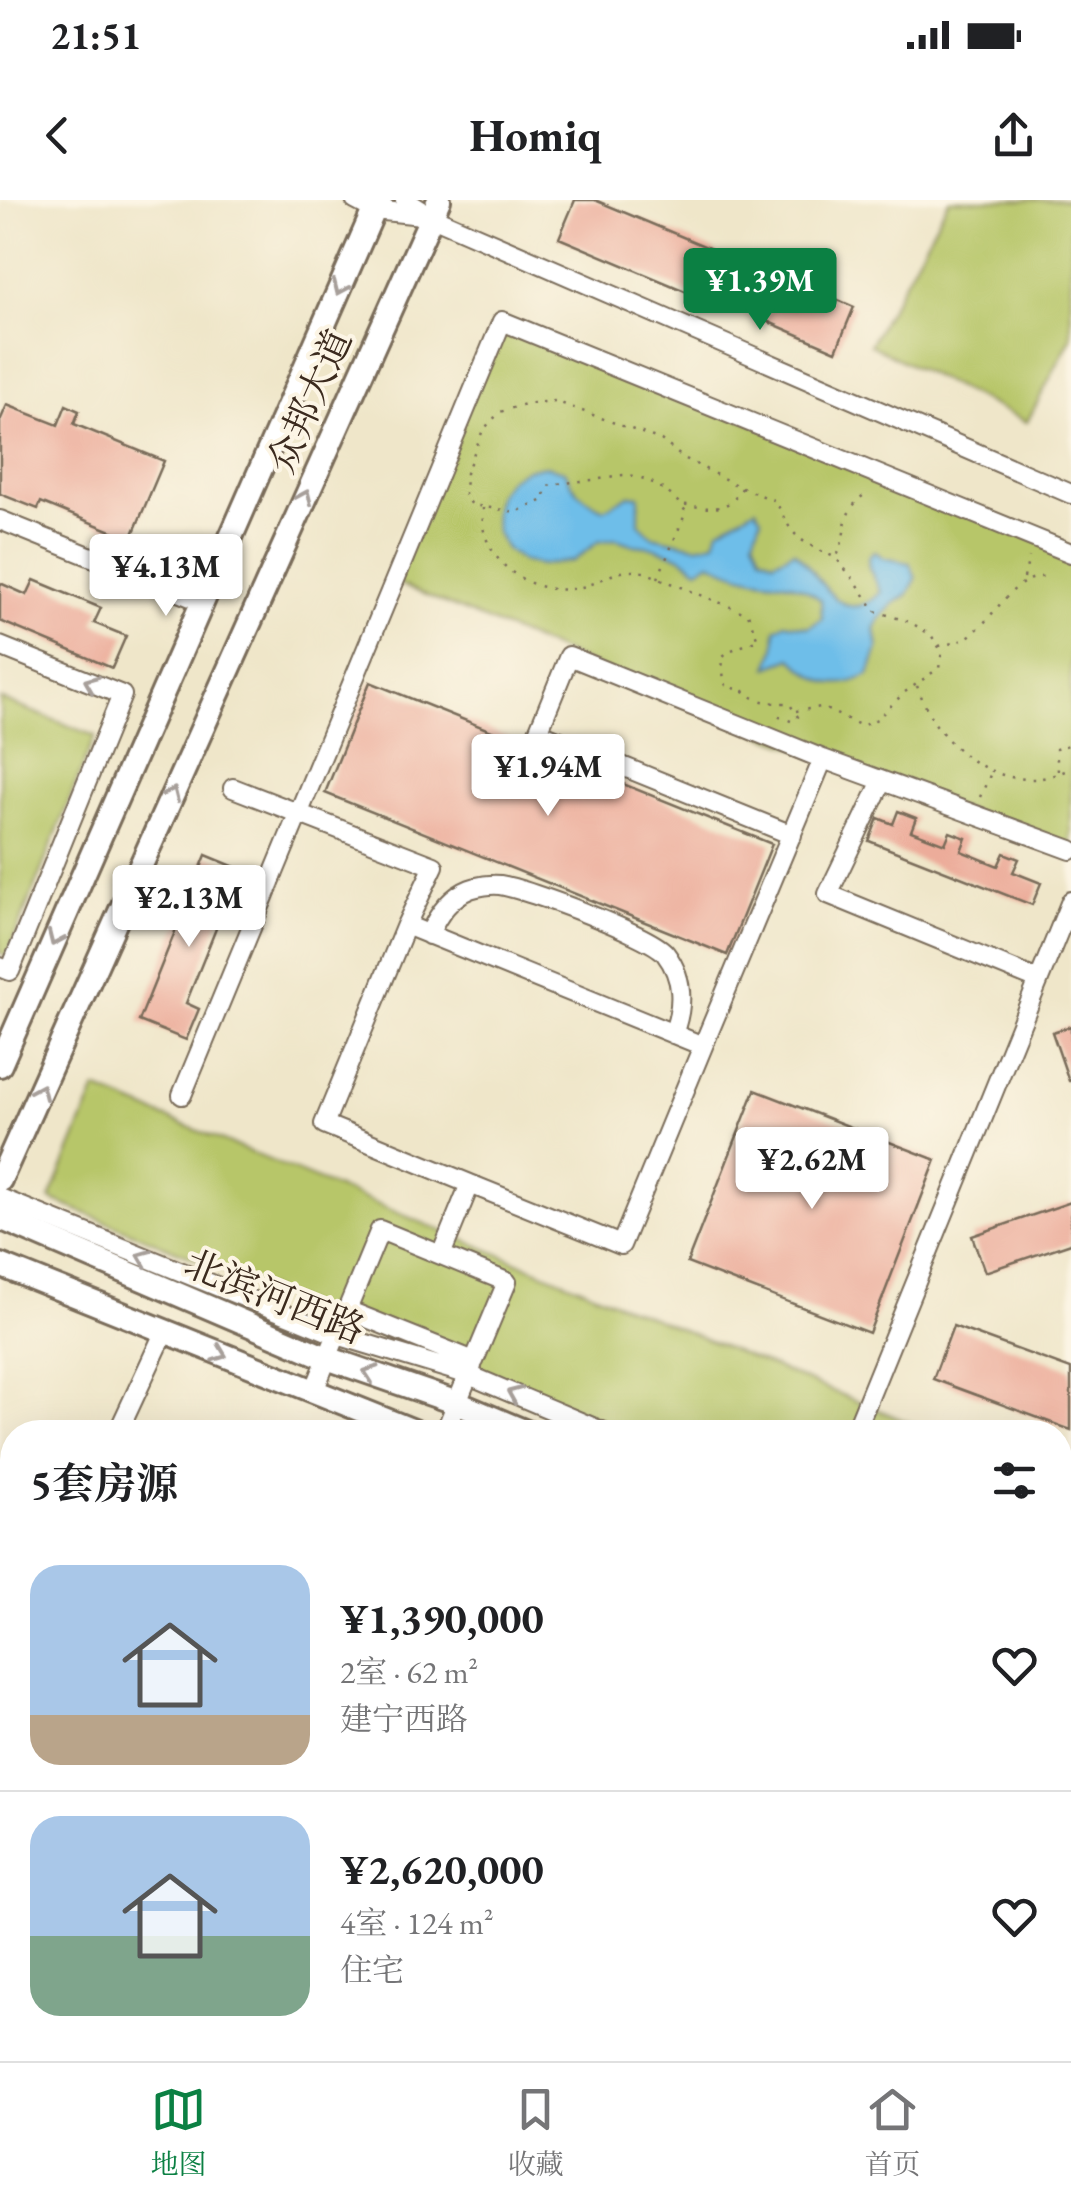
<!DOCTYPE html>
<html lang="zh">
<meta charset="utf-8">
<style>
:root{--surface:#fff;--page:#f6f6f6;--text:#202124;--muted:#757577;--line:#e0e0e0;--accent:#0b8043}
body{margin:0;font-family:"EB Garamond","Noto Serif SC",serif;background:var(--page);color:var(--text);height:100vh;display:flex;flex-direction:column;font-size:38px;white-space:nowrap}
*{box-sizing:border-box;margin:0}
p{font-size:32px;color:var(--muted)}
.icon{flex:none;width:55px;height:55px;fill:none;stroke:currentColor;stroke-width:2;stroke-linecap:round;stroke-linejoin:round}
.map{position:relative;flex:1;overflow:hidden}
.panel{position:absolute;left:0px;top:1220px;width:1072px;height:642px;display:flex;flex-direction:column;background:var(--surface);border-radius:40px 40px 0 0;box-shadow:0 10px 40px #0002}
.panel>*{flex:none}
.price{position:absolute;translate:-50% -85px;padding:0 22px;border-radius:10px;background:#fff;color:#222;font-size:32px;line-height:65px;filter:drop-shadow(0 2px 5px #0008)}
.price::after{content:'';position:absolute;left:50%;top:60px;width:30px;height:22px;margin-left:-15px;background:inherit;clip-path:polygon(0 0,100% 0,50% 100%)}
.price.current{background:var(--accent);color:#fff}
ul{padding:0;list-style:none}
li{display:flex;align-items:center;gap:30px;height:250px;padding:0 30px}
li+li{border-top:2px solid var(--line)}
li span{display:grid;place-items:center;flex:none;width:280px;height:200px;border-radius:30px;color:#555}
li>.icon{margin-inline-start:auto}
span .icon{width:120px;height:120px;fill:#fffc;stroke-width:1}
li b{font-size:42px}
h2{display:flex;justify-content:space-between;align-items:center;height:120px;padding:0 30px;font-size:42px}
.status{display:flex;justify-content:space-between;align-items:center;height:70px;padding:0 50px;background:var(--surface);direction:ltr}
.status svg{height:28px;fill:currentColor}
header{display:flex;justify-content:space-between;align-items:center;height:130px;padding:0 30px;background:var(--surface);font-size:45px;font-weight:700}
.tabs{display:flex;justify-content:space-around;align-items:center;height:140px;border-top:2px solid var(--line);background:var(--surface);font-size:28px;color:var(--muted)}
.tabs a{display:grid;justify-items:center;gap:5px}
.tabs .current{color:var(--accent)}
.map>svg:first-child{display:block}
.green{fill:#b7c669;stroke:#797844;stroke-width:2.5}
.water{fill:#6ebee9;stroke:#547484;stroke-width:2.5}
.building{fill:#ecac9a}
.lines{fill:none;stroke-linecap:round;stroke-linejoin:round}
.minor-casing{stroke:#7a6c5a;stroke-width:22}
.major-casing{stroke:#7a6c5a;stroke-width:28}
.path{stroke:#7a6c5a;stroke-width:2.5;stroke-dasharray:2.5 8;stroke-linecap:butt}
.minor{stroke:#fff;stroke-width:18}
.major{stroke:#fff;stroke-width:22}
.oneway{stroke:#a79f9a}
.labels{text-anchor:middle;dominant-baseline:central;stroke-width:8;stroke-linejoin:round;paint-order:stroke}
.street-label{font-size:38px;fill:#3b2a1e;stroke:#fcf5e5}
</style>
<div class="status"><b>21:51</b><svg viewBox="0 0 49 12"><path d="M0 12V9h3v3zM5 12V6h3v6zM10 12V3h3v9zM15 12V0h3v12zM26 1h20v11H26zM47 4h2v5h-2z"/></svg></div>
<header><svg class="icon" aria-label="back" viewBox="0 0 24 24"><path d="M15 5l-7 7 7 7"/></svg>Homiq<svg class="icon" aria-label="share" viewBox="0 0 24 24"><path d="M12 15V3M7 8l5-5 5 5M5 13v7h14v-7"/></svg></header>
<div class="map">
<svg width="1071" height="1861" viewBox="0 0 1071 1861">
<rect width="100%" height="100%" fill="#fcf5e5"/>
<filter id="ink" filterUnits="userSpaceOnUse"><feTurbulence type="fractalNoise" baseFrequency=".01" numOctaves="2"/><feDisplacementMap in="SourceGraphic" scale="20" xChannelSelector="R" yChannelSelector="G"/><feConvolveMatrix kernelMatrix="1 2 1 2 8 2 1 2 1" color-interpolation-filters="sRGB"/></filter>
<filter id="wash" filterUnits="userSpaceOnUse"><feTurbulence type="fractalNoise" baseFrequency=".0048" numOctaves="4" result="noise"/><feDisplacementMap in="SourceGraphic" scale="40" xChannelSelector="R" yChannelSelector="G"/><feGaussianBlur stdDeviation="2.25" result="paint"/><feColorMatrix in="noise" values="0 0 0 0 0 0 0 0 0 0 0 0 0 0 0 0 0 1.4 0 .05"/><feComposite in="paint" operator="in"/></filter>
<g filter="url(#wash)">
<rect width="100%" height="100%" fill="#efe6c9"/>
<path class="green" d="M949,0H1071V138L1027,222L870,145Z
M502,121L1071,353V650L770,538L394,382Z
M0,499L95,536L7,756L0,753Z
M96,889L932,1232H619L50,999Z
M1060,1285L1071,1290V1418L1060,1414Z"/>
<path class="water" d="M546,266L565,271C574,291 584,300 604,309L629,295L639,296V324L652,336L696,346L715,342L719,329L756,308L761,318L754,339L761,355L774,361L794,351C823,376 841,433 881,392L869,368L868,357L874,351L884,358L910,363L916,379L907,395L893,404L879,420L875,429L878,448L869,475C835,492 818,483 792,458L768,467L775,449L776,429L785,423L809,427L822,419L821,400C794,378 781,384 750,377C736,374 723,369 711,362L698,369L679,356L652,347L634,345L616,339L598,342L573,361L541,365L522,361L506,349L496,332L494,313L498,294L510,279L527,269Z
M0,1433L12,1436V1850H1000L1018,1861H0Z"/>
<g id="blocks">
<path class="building" d="M575,0H595L716,51L697,96L559,38Z
M783,76L854,107L836,151L764,120Z
M7,205L58,225L66,205L79,211L74,224L164,261L131,339L41,302L38,309L0,294V221Z
M34,380L101,408L94,423L126,436L112,468L0,421V383L27,395Z
M370,482L772,644L727,755L325,593Z
M898,611L916,618L911,631L945,644L950,632L966,638L961,651L998,666L1004,653L1019,659L1013,672L1041,683L1032,705L869,641L878,618L893,624Z
M206,655L240,669L186,803L199,809L186,840L139,821Z
M1071,826V881H1069L1052,832Z
M755,890L936,960L869,1133L687,1063Z
M1071,1002V1043L985,1072L972,1036Z
M953,1126L1071,1169V1230L933,1179Z"/>
</g>
</g>
<g filter="url(#ink)">
<use href="#blocks" fill-opacity="0" stroke="#7a6c5a" stroke-width="2.5"/>
<g class="lines">
<defs>
<path id="minor" d="M355,0L374,10L422,15
M405,0L430,16L1071,294
M0,320L203,402
M0,446L122,495L10,771L0,767
M823,559L1071,650
M882,581L828,694L1038,780
M233,588L434,666L406,725
M429,735C437,716 450,697 470,689C478,686 491,684 500,685C527,689 650,735 665,753C684,778 684,805 673,834
M703,846L823,559L569,456L538,532L792,635
M182,895L502,121L1071,353
M0,998L337,1135L469,1175L604,1232
M380,1030L507,1082L474,1161L347,1110Z
M441,1055L470,984L621,1045L703,846L406,725L324,924L470,984
M314,1191L341,1124
M118,1232L164,1133
M445,1232L472,1166
M855,1232L1071,701
M0,1308L12,1314
M1060,1423L1071,1428
M1060,1659L1071,1661"/>
<path id="major" d="M0,865L374,10L380,0
M0,980L439,0
M0,1018L327,1158L457,1203L526,1232
M0,1065L416,1232
M1060,1458L1071,1462
M1060,1503L1071,1507"/>
</defs>
<use href="#minor" class="minor-casing"/>
<use href="#major" class="major-casing"/>
<path class="path" d="M742,288L776,301C793,339 798,340 836,358C851,328 836,315 869,291
M483,308C483,315 482,324 484,331C494,370 537,396 577,388C605,383 611,367 644,372L748,414L758,440L729,451L722,457L724,483L729,488L742,489C755,503 771,503 789,503L798,517L791,521L780,517L779,519
M658,378L686,312C676,296 653,280 634,276C621,273 607,278 594,280C578,281 563,283 547,286L544,300L516,312L472,305L465,295L466,273L483,230L500,212L525,204L555,201L661,240L682,257L742,288C727,315 707,308 681,304
M1024,378L1029,357
M939,446C946,444 956,443 962,440C995,424 1009,373 1049,377
M917,486C922,498 927,511 934,522C956,554 992,580 1033,579C1045,579 1059,573 1071,569
M796,511L821,507L862,526L877,519L905,492L939,468L942,452L931,435L910,422L875,411L858,385L836,358
M1058,571L1056,549L1071,544
M980,597L991,573
M1060,1311H1065
M1060,1333L1071,1341"/>
<use href="#minor" class="minor"/>
<use href="#major" class="major"/>
</g>
<defs><path id="oneway-chevron" d="M-2-3.5L2.5 0L-2 3.5" fill="none" stroke-width="1.6" stroke-linecap="round" stroke-linejoin="round" transform="scale(2.5)"/></defs>
<g class="oneway">
<use href="#oneway-chevron" transform="translate(340 88) rotate(114)"/>
<use href="#oneway-chevron" transform="translate(305 297) rotate(-66)"/>
<use href="#oneway-chevron" transform="translate(91 483) rotate(-158)"/>
<use href="#oneway-chevron" transform="translate(172 594) rotate(-66)"/>
<use href="#oneway-chevron" transform="translate(55 739) rotate(114)"/>
<use href="#oneway-chevron" transform="translate(40 891) rotate(-66)"/>
<use href="#oneway-chevron" transform="translate(144 1057) rotate(-158)"/>
<use href="#oneway-chevron" transform="translate(220 1154) rotate(21)"/>
<use href="#oneway-chevron" transform="translate(370 1173) rotate(-161)"/>
<use href="#oneway-chevron" transform="translate(514 1194) rotate(-157)"/>
</g>
</g>
<g class="labels">
<g class="street-label">
<text transform="translate(309 201) rotate(-66)">众邦大道</text>
<text transform="translate(275 1096) rotate(22)">北滨河西路</text>
</g>
</g>
</svg>
<b class="price current" style="left:760px;top:133px">¥1.39M</b>
<b class="price" style="left:166px;top:419px">¥4.13M</b>
<b class="price" style="left:548px;top:619px">¥1.94M</b>
<b class="price" style="left:189px;top:750px">¥2.13M</b>
<b class="price" style="left:812px;top:1012px">¥2.62M</b>
<section class="panel">
<h2>5套房源<svg class="icon" aria-label="filters" viewBox="0 0 24 24"><path d="M4 7h16M4 17h16"/><circle cx="9" cy="7" r="2"/><circle cx="15" cy="17" r="2"/></svg></h2>
<ul>
<li><span style="background:linear-gradient(#a9c7e8 75%,#b9a48a 0)"><svg class="icon" aria-label="home" viewBox="0 0 24 24"><path d="M3 11l9-7 9 7M6 9v11h12V9"/></svg></span><div><b>¥1,390,000</b><p>2室 · 62 m²</p><p>建宁西路</p></div><svg class="icon" aria-label="heart" viewBox="0 0 24 24"><path d="M12 20l-8-8c-3-5 5-10 8-4 3-6 11-1 8 4z"/></svg></li>
<li><span style="background:linear-gradient(#a9c7e8 60%,#7fa58c 0)"><svg class="icon" aria-label="home" viewBox="0 0 24 24"><path d="M3 11l9-7 9 7M6 9v11h12V9"/></svg></span><div><b>¥2,620,000</b><p>4室 · 124 m²</p><p>住宅</p></div><svg class="icon" aria-label="heart" viewBox="0 0 24 24"><path d="M12 20l-8-8c-3-5 5-10 8-4 3-6 11-1 8 4z"/></svg></li>
</ul>
</section>
</div>
<nav class="tabs">
<a class="current"><svg class="icon" aria-label="map" viewBox="0 0 24 24"><path d="M3 6l6-2 6 2 6-2v14l-6 2-6-2-6 2zM9 4v14M15 6v14"/></svg>地图</a>
<a><svg class="icon" aria-label="saved" viewBox="0 0 24 24"><path d="M7 4h10v16l-5-4-5 4z"/></svg>收藏</a>
<a><svg class="icon" aria-label="home" viewBox="0 0 24 24"><path d="M3 11l9-7 9 7M6 9v11h12V9"/></svg>首页</a>
</nav>
